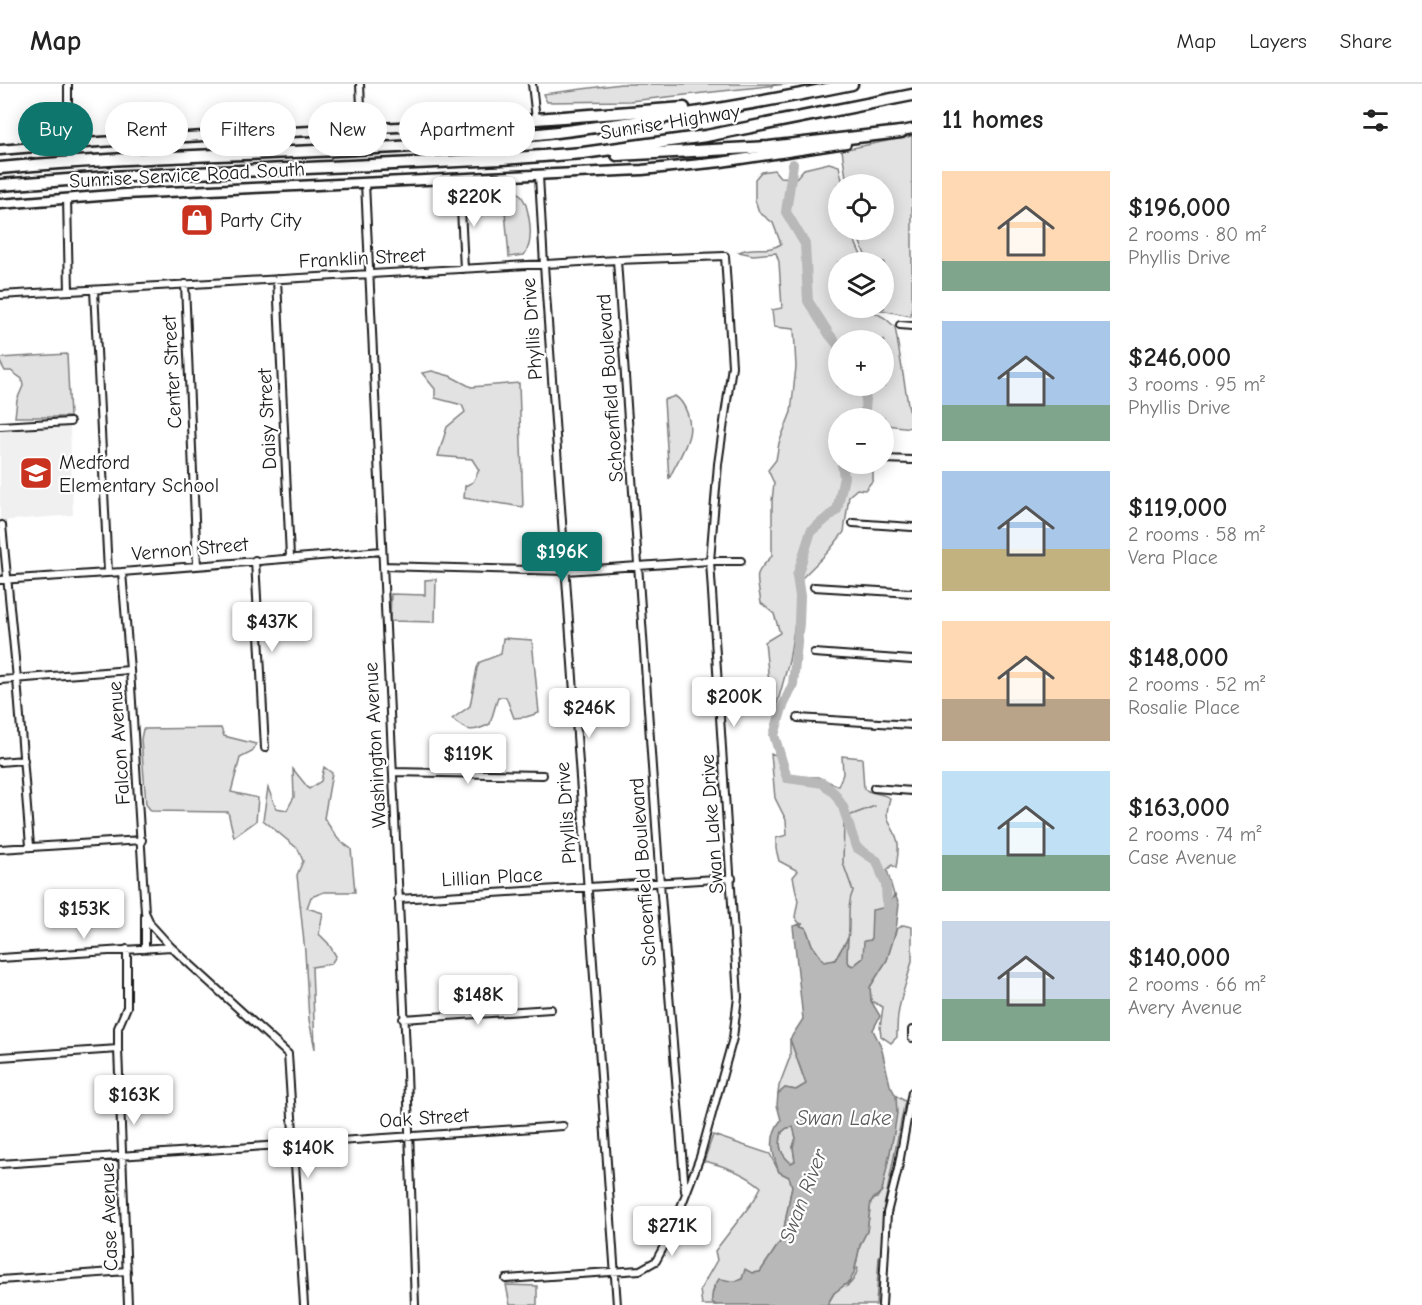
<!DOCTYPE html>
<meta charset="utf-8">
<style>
:root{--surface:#fff;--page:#f6f6f6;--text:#222;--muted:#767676;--line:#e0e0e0;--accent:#0f766e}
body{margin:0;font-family:"Comic Neue",sans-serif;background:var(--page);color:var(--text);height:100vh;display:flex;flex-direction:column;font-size:22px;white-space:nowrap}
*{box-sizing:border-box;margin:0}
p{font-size:20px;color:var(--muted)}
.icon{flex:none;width:33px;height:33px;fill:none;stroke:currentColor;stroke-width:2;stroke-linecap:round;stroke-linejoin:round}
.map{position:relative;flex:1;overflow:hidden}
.side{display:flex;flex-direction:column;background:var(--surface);width:510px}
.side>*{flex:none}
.hud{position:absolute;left:18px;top:18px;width:570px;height:54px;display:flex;gap:12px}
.buttons{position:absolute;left:828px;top:90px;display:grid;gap:12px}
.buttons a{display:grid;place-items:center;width:66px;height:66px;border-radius:50%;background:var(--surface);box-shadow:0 3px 15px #0003;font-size:30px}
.price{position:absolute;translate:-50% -51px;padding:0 14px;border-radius:6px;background:#fff;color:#222;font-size:20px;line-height:39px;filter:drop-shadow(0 2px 3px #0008)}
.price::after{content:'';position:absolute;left:50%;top:36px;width:18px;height:14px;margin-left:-9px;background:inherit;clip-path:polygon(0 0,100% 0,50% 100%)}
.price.on{background:var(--accent);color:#fff}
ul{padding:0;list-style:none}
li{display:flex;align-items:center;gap:18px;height:150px;padding:0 30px}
li span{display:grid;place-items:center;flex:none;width:168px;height:120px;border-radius:0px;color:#555}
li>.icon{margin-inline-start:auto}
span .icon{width:72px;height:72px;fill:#fffc;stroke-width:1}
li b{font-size:26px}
h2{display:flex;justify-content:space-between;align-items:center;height:72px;padding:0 30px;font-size:26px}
.pill{padding:0 21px;border-radius:27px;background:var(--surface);box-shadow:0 3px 15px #0003;font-size:21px;line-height:54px}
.pill.on{background:var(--accent);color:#fff}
header{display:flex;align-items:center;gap:36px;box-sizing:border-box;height:84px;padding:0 30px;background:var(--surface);border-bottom:2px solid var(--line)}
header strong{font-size:28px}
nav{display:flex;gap:33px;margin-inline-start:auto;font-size:21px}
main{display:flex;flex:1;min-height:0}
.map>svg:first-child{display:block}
.built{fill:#f0f0f0}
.green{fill:#e2e2e2;stroke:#7f7f7f;stroke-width:1.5;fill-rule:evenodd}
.water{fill:#b8b8b8;stroke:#7a7a7a;stroke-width:1.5;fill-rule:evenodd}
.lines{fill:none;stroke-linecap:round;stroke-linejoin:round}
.stream{stroke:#7a7a7a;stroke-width:1.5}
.river{stroke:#b8b8b8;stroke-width:10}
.street-casing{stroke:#1c1c1c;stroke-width:10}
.secondary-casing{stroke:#1c1c1c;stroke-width:13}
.highway-casing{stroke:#1c1c1c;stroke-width:15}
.street{stroke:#fff;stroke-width:6}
.secondary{stroke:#fff;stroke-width:8}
.highway{stroke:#fff;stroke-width:10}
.labels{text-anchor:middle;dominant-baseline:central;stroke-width:4.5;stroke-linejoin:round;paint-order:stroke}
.street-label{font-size:20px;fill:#1c1c1c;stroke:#fff}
.poi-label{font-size:20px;fill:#1c1c1c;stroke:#fff;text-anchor:start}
.water-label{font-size:21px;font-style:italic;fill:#5a5a5a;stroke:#fff}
</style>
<header>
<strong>Map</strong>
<nav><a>Map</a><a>Layers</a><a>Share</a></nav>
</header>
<main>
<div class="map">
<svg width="912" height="1221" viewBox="0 0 912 1221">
<rect width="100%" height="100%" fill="#fff"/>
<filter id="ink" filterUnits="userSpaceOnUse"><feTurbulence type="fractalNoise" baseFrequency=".0167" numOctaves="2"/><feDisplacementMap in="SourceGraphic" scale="12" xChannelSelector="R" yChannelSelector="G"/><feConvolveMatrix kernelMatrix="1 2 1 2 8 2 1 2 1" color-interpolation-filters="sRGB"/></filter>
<g filter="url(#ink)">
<path class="built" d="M70,342L73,431L0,437V347Z"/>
<path class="green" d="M621,0H787L630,17L547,18L543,10Z
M912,52V219L911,232L876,225L884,224V178H868L855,146H884V100H847L842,66Z
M829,79L839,82L843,100H838V146H853L856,160L864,178H838V224H873L874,228L885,234L895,243L912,344L886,341L884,353V334H838V380H873V396L865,406L857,405L849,412L844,448L828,468L802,494L789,577L776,624L771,619L765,558L780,549L774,530L761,519C757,491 752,492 772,472V417L774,399L768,386L776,376L779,359L791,328L796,283L794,245L774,243L772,226L782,224L779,178L776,169L753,171L739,168C755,161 767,169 781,160L773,139L759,128L755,116V95L761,88L774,86L780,93L796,94L804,85ZM838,256H884V302H838Z
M503,104L515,105C519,109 524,115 526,121C530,135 534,159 524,171L509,173Z
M67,270L70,333H15L17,316L23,302L22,295L11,287H5L0,278V274Z
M432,287L450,292L471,303L519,299L523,423L464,414L465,402L473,398L479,386L472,375L438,372L447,343L465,328L462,321L435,314V305L422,289Z
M675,312C686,319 692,338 689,351C686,365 675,381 669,395L664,316Z
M436,495L435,538L390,537L391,510L425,511V496Z
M503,554L532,556L539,629L526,633L514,634L506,613H498L490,640C472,649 467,648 452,635L470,622L477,584L480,578L501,570Z
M221,644L224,652L256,660L252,668L240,674L231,708L258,714L256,737L234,753L228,728L151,727L146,720L141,655L143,645Z
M771,670L779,671L784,688L789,692L818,693L838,702L843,690L842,672L862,674L864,705C872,710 883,709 890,714C883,740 890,734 897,755C900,763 897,776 896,784L892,781L887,786L894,811L863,874L853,882L849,880L847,874V856L834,877L824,878L812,861L806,844L798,841L803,840L799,839L795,833L798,817L793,793L798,787L779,777L776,765V754L787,751L786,736L775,714Z
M324,683L332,689L324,734L338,755L351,765L355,808H324L311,813L307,824L323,829L319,850L328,859L336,872L331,880L312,883L315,965L309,936L305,868L297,791L303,777L298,765L263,736L268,704L276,724L287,726L294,713L293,685L309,705L321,697Z
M903,841L912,843C912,854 912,867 912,877C905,906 896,921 897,953L891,959L881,952L880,944L883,923L871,917L870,903L887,876L896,846Z
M790,955L806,1000L796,1006L785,1004L778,1010L779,1002L790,973Z
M896,1012L905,1017L884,1123L881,1171L879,1172L876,1221H827L834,1209L850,1197L847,1202C853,1199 856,1191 858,1184L855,1185L860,1161L867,1147L871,1117L877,1114L882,1106C888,1075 897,1044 896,1012Z
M794,1043L796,1054L793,1063L795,1077L791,1079C780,1070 778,1062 782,1048L787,1044Z
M713,1051L770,1070L779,1088L789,1093L792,1102L782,1155L760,1188L744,1190L742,1195C733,1199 723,1199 714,1202L712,1218L716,1221H702L700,1206L717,1176L715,1167L754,1116L761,1103C745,1089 725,1082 704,1077Z
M506,1201L537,1202V1221H510Z"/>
<path class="water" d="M895,811L899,820L896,846L887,876L870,903L871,917L880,932L873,946L881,962L890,1001L896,1012L897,1029L894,1049L882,1107L871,1117L867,1147L860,1161L854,1189L850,1197L834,1209L827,1221H716L712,1218C711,1209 714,1202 719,1195C728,1195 732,1200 742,1195L745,1185L752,1189L760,1188L782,1155L792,1102L789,1093L779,1088C772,1070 768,1052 781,1036L777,1021L778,1010L785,1004L796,1006L806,1000L790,955L803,935L793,842L798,841L806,844L812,861L824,878L835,876L848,854L847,874L849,880L853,882L863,874L864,857L871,856L872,826L887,823ZM793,1043L796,1054L793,1063L795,1077L791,1079C780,1070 778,1062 782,1048L787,1044Z"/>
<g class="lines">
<path class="stream" d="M772,3L773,0
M848,855C851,839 846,822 853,807L843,779L844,737L846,733L875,722"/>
<path class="river" d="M793,80L786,128L805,160L808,217L829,250L838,261
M863,302L866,316L864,334
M842,380L844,393L837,426L811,447L797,492L800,512L799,539L793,600L782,624L774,651L787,694L823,699L835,710L843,723L856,763L877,777L886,801L887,823L885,838"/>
<defs>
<path id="street" d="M68,0V60
M360,0L362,46
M532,0L536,35
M539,92L544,181L617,1221
M365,99L407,988L415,1221
M460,104L464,185
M67,114L69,207
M617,176L660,799L685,1107
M277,195L290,473
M185,200L197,482
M94,206L108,488
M0,211L617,176L725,172L732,282L718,380L710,477L738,913L733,954L700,1073L671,1149L656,1177L640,1186L506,1195
M900,241L912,242
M0,342L70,338
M884,375L912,376
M853,439L912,443
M2,441L17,595L30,762
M255,476L265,664
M383,482L566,487L710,477H741
M122,488L130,586L145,828L151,841L171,863L288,970L304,1221
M0,496L122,488L382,467
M814,503L912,509
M814,569L912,576
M0,596L130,586
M798,634L912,641
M0,678L24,676
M393,688L543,691
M874,704L912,707
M0,765L142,756
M398,815L732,794
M145,832V865
M127,865V923L118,944V965L128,1221
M0,874L171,863
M403,935L551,925
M912,946V954
M0,973L118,965
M0,1080L563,1042
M0,1196L127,1187
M882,1221L887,1129L898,1085L912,1008"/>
<path id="secondary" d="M897,48L912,45
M0,66C178,49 357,48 536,35
M0,120L125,110L642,86L721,78L846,59"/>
<path id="highway" d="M536,35L684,24
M617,71L769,63L901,48
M0,84C137,71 275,71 412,62C560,51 707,30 852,0
M0,101L108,93L502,75L583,69L706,52L912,11"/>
</defs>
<use href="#street" class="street-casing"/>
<use href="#secondary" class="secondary-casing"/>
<use href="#highway" class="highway-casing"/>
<use href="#street" class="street"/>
<use href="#secondary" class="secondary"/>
<use href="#highway" class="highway"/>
</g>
</g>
<defs>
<symbol id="shop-square" viewBox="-11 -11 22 22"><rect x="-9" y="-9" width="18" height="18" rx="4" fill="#c8321e" stroke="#fff"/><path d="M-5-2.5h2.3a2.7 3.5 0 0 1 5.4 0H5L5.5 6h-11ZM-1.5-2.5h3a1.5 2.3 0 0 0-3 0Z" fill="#fff"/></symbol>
<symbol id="school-square" viewBox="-11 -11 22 22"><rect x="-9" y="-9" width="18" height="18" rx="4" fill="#c8321e" stroke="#fff"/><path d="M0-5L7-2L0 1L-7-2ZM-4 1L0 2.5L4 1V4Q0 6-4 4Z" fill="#fff"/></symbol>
</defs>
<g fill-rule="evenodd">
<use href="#shop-square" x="178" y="117" width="38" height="38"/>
<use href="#school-square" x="17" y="370" width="38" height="38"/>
</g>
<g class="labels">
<g class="street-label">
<text transform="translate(670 38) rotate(-9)">Sunrise Highway</text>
<text transform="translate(187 91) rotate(-3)">Sunrise Service Road South</text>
<text transform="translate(362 174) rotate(-3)">Franklin Street</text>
<text transform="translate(532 245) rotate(-94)">Phyllis Drive</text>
<text transform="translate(172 288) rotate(-93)">Center Street</text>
<text transform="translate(610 304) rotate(-94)">Schoenfield Boulevard</text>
<text transform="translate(267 335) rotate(-93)">Daisy Street</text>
<text transform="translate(190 465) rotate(-5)">Vernon Street</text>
<text transform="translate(119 659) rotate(-94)">Falcon Avenue</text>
<text transform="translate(375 661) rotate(-93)">Washington Avenue</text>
<text transform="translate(566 729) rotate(-94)">Phyllis Drive</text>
<text transform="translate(712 740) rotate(-94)">Swan Lake Drive</text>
<text transform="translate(643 788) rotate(-94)">Schoenfield Boulevard</text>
<text transform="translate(492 793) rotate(-3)">Lillian Place</text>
<text transform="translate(424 1034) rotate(-4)">Oak Street</text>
<text transform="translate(109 1133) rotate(-92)">Case Avenue</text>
</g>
<g class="poi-label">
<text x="220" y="136">Party City</text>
<text x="59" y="378">Medford<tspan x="59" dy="23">Elementary School</tspan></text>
</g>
<g class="water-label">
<text x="844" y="1034">Swan Lake</text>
<text transform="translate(803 1112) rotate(-69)">Swan River</text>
</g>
</g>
</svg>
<div class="buttons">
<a><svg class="icon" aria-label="locate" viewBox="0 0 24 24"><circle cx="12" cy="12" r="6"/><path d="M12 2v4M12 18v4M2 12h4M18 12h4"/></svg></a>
<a><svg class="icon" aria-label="layers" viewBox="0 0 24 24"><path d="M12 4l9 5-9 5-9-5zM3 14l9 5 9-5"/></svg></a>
<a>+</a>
<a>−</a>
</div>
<b class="price" style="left:474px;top:144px">$220K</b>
<b class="price on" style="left:562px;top:499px">$196K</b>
<b class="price" style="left:272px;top:569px">$437K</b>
<b class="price" style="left:734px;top:644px">$200K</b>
<b class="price" style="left:589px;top:655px">$246K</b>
<b class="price" style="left:468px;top:701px">$119K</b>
<b class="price" style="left:84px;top:856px">$153K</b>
<b class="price" style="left:478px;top:942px">$148K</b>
<b class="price" style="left:134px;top:1042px">$163K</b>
<b class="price" style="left:308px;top:1095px">$140K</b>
<b class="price" style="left:672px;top:1173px">$271K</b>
<div class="hud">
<a class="pill on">Buy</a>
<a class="pill">Rent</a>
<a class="pill">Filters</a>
<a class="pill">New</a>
<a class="pill">Apartment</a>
</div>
</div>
<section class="side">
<h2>11 homes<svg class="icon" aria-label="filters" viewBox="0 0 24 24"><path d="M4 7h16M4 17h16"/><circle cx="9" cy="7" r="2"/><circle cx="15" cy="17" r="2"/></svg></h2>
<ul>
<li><span style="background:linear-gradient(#ffd9b3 75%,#7fa58c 0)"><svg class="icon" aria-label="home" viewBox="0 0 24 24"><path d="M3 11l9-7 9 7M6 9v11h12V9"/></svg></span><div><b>$196,000</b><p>2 rooms · 80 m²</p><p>Phyllis Drive</p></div></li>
<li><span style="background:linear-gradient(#a9c7e8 70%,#7fa58c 0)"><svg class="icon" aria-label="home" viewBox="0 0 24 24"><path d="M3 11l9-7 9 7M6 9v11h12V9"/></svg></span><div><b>$246,000</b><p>3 rooms · 95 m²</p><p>Phyllis Drive</p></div></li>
<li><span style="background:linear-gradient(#a9c7e8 65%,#c2b280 0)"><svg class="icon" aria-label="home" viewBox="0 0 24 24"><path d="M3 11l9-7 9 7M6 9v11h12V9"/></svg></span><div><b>$119,000</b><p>2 rooms · 58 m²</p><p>Vera Place</p></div></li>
<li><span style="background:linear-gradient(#ffd9b3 65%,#b9a48a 0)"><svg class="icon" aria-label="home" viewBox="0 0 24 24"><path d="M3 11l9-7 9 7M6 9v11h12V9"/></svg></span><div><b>$148,000</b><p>2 rooms · 52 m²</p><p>Rosalie Place</p></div></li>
<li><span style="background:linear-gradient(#bfe0f5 70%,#7fa58c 0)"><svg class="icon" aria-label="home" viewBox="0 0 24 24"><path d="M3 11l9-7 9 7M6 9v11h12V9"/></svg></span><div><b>$163,000</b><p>2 rooms · 74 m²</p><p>Case Avenue</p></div></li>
<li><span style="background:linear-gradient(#c9d6e8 65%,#7fa58c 0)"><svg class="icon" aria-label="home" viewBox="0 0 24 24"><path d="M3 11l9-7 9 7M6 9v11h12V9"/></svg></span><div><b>$140,000</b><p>2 rooms · 66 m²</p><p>Avery Avenue</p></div></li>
</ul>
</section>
</main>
